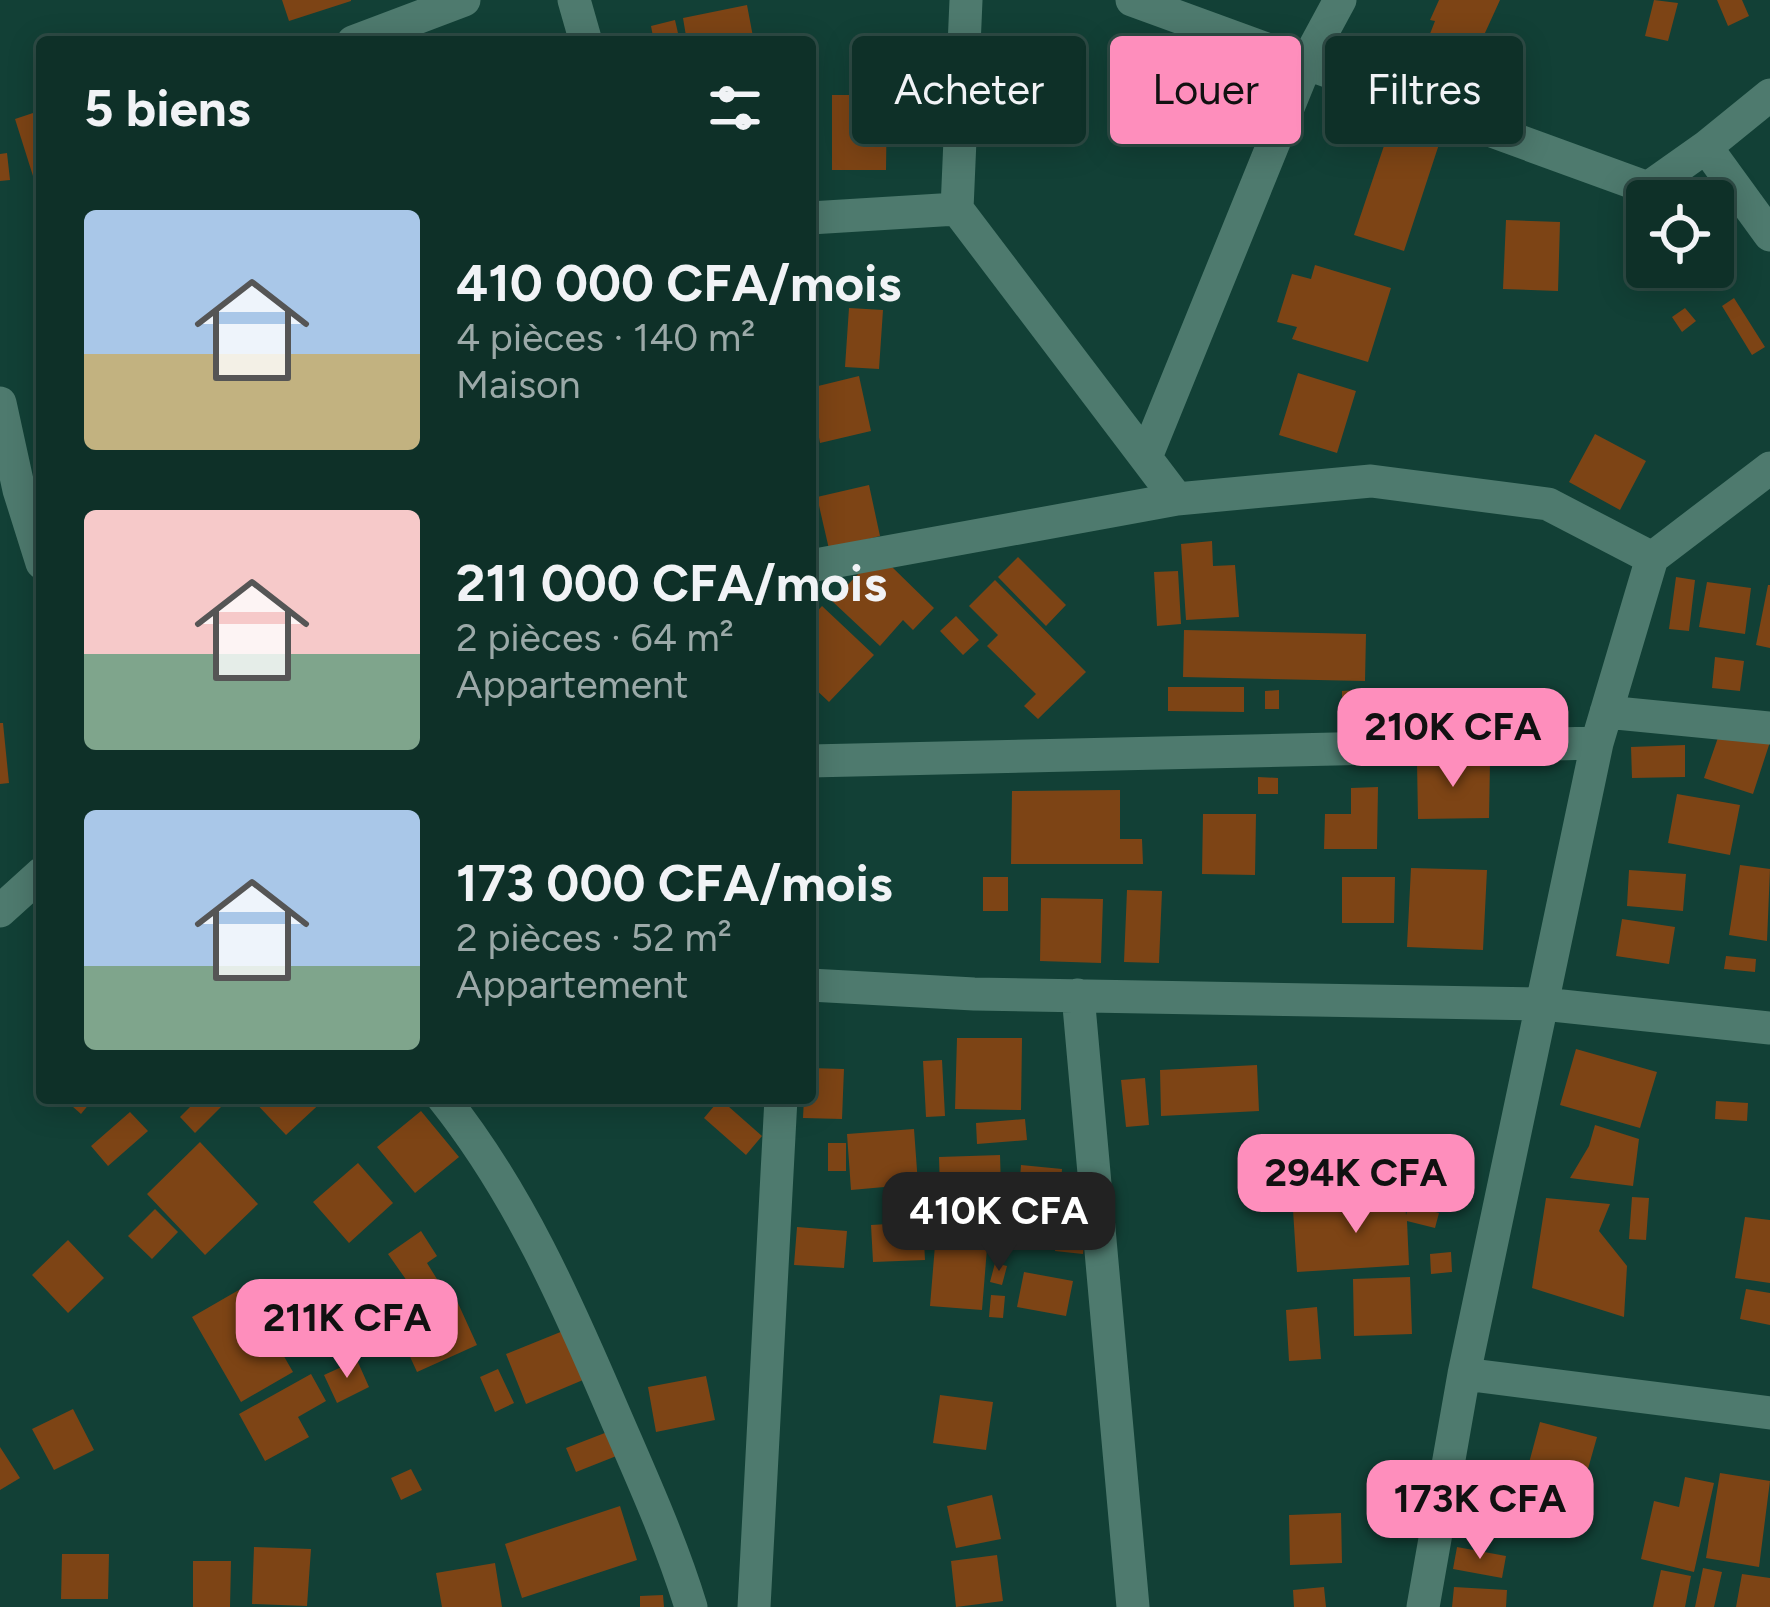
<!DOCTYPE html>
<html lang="fr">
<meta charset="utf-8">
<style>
:root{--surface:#0e3028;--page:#173830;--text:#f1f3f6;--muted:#9ba9a8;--line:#2e4b45;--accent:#fe8ebc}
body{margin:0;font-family:Figtree,sans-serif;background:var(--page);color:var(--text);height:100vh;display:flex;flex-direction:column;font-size:45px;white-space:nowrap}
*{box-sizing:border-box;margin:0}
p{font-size:39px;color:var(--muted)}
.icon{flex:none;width:66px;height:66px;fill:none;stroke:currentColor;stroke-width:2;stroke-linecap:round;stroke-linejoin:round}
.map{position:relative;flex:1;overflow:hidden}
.sheet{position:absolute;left:36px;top:36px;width:780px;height:1068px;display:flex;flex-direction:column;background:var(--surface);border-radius:12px;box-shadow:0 6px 30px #0003,0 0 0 3px var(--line)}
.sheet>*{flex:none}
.banner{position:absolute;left:852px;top:36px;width:738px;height:108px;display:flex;gap:24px}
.buttons{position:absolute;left:1626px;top:180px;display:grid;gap:24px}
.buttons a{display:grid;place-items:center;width:108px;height:108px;border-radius:12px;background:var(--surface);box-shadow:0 6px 30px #0003,0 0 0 3px var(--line);font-size:60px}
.price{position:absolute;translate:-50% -102px;padding:0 27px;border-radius:24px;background:var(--accent);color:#111;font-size:39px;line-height:78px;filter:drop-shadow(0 3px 6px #0008)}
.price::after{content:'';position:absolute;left:50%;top:72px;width:36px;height:27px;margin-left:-18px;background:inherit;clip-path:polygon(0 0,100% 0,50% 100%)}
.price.on{background:#222;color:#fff}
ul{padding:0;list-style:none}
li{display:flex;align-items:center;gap:36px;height:300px;padding:0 48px}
li span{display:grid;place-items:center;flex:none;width:336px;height:240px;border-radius:12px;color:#555}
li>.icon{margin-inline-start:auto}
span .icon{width:144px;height:144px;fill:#fffc;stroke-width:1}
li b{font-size:51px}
h2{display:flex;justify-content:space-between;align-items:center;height:144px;padding:0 48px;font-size:51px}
.chip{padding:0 42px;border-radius:12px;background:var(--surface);box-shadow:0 6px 30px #0003,0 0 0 3px var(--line);font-size:42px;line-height:108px}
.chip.on{background:var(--accent);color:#111}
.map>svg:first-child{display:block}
.building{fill:#7d4415}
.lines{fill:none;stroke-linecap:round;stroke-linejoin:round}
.minor{stroke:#4e7a6e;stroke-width:33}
</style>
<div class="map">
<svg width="1770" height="1607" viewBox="0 0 1770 1607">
<rect width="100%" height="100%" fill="#124036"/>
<path class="building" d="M282,0H351V1L289,21Z
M1439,0H1500L1459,90L1415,72L1435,21L1430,20Z
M1654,0L1678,3L1668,41L1645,36Z
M1717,0H1742L1749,16L1728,26Z
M747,5L754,42H687L683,18Z
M675,20L680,42H654L651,26Z
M832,95H887L886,170H832Z
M42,110V173L33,176L15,119Z
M1394,116L1443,132L1404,251L1354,235Z
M7,153L10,180L0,181V154Z
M1506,220L1560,222L1558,291L1503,289Z
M1315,265L1391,288L1368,362L1292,339L1297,327L1277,322L1292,274L1311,279Z
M1734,298L1765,347L1752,355L1722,306Z
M849,308L883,310L879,369L845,367Z
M1685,308L1696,321L1682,332L1672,317Z
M1298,373L1356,391L1337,453L1279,435Z
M859,376L871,431L820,443L810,388Z
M1595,434L1646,461L1620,510L1569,482Z
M869,485L880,536L829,549L817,497Z
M1212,541L1213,566L1235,565L1239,617L1186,620L1181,544Z
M1018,557L1066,605L1046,626L998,577Z
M892,567L934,608L913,630L903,620L880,646L832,601L863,569Z
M1178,571L1181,624L1157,626L1154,572Z
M1676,577L1695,580L1689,631L1669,629Z
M995,580L1086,672L1038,719L1024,706L1036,694L987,646L998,635L969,606Z
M1707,582L1751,588L1745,634L1699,627Z
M1768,585H1770V648L1756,645Z
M822,606L874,655L829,702L810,684V619Z
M956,616L979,640L963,655L940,631Z
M1184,630L1366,634L1365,681L1183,677Z
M1715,657L1744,661L1740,691L1712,688Z
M1168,687H1244V712L1168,711Z
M1279,690V709H1265V691Z
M1358,690L1357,713H1342V691Z
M0,723H3L9,783L0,784Z
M1722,726L1770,742L1753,794L1704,778Z
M1685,745V777L1632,778L1631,747Z
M1417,762H1490L1489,818L1418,819Z
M1258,777L1278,778V794H1258Z
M1378,787L1377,849H1324L1325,814H1351V788Z
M1120,790V839H1142L1143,864H1011L1012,791Z
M1677,794L1740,805L1730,855L1668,843Z
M1203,814H1256L1255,875L1202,874Z
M1740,865L1770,869L1767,941L1729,935Z
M1411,868L1487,870L1483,950L1407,947Z
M1629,870L1686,874L1683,911L1627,906Z
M983,877H1008V911H983Z
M1342,877H1395L1394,923H1342Z
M1127,890L1162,891L1159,963L1124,962Z
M1041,898L1103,899L1101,963L1040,961Z
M1622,919L1675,927L1669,964L1616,956Z
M1726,956L1756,959L1755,972L1724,969Z
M957,1038H1022L1021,1110L955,1109Z
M1576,1049L1657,1072L1640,1128L1560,1105Z
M942,1060L945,1116L926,1117L923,1061Z
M1257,1065L1259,1111L1161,1116L1160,1070Z
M810,1068L844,1069L842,1119L803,1118L804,1098H810Z
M1145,1078L1149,1125L1126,1127L1121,1080Z
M63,1098H94L81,1114Z
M199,1098H230L195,1133L180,1117Z
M251,1098H326L286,1135Z
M720,1099L762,1136L746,1155L704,1118Z
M1716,1101L1748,1103L1747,1121L1715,1119Z
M421,1111L459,1157L415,1193L377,1147Z
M130,1112L148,1131L108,1166L91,1146Z
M1025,1119L1027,1140L977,1144L976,1123Z
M1595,1125L1639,1139L1633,1186L1570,1178L1589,1146Z
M914,1129L918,1184L851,1190L847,1134Z
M200,1142L258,1204L205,1255L147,1194Z
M828,1143H846V1171H828Z
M1000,1155L1001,1188L940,1190L939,1157Z
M358,1163L393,1203L349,1243L313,1202Z
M1021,1165L1062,1169L1058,1224L1017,1222Z
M1632,1197L1649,1198L1646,1240L1629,1239Z
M1546,1198L1610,1204L1599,1231L1627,1266L1624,1317L1532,1288Z
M1405,1202L1406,1215L1409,1205L1439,1213L1435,1228L1407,1221L1409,1265L1297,1272L1293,1210Z
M155,1209L178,1232L152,1259L128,1236Z
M1745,1217L1770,1220V1283L1735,1278Z
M937,1221L989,1224L982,1310L930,1306Z
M923,1222L925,1260L873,1262L871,1225Z
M1058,1225L1086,1228L1083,1254L1055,1251Z
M797,1227L847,1231L844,1268L794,1265Z
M421,1231L437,1256L427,1263L440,1284L419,1298L388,1254Z
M994,1234L1009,1236L1006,1252L992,1251Z
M68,1240L104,1278L68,1313L32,1275Z
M1451,1252L1452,1272L1431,1274L1430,1254Z
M995,1263L1007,1266L1002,1285L990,1282Z
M1024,1272L1073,1281L1066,1316L1017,1307Z
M1410,1277L1412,1334L1354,1336L1353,1279Z
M244,1287L293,1372L241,1402L192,1317Z
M1746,1289L1770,1293V1325L1740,1319Z
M452,1290L477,1345L417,1372L396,1326L422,1314L418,1306Z
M991,1295L1005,1296L1003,1318L989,1317Z
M1317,1307L1321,1359L1289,1361L1286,1310Z
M563,1331L583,1380L526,1404L506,1354Z
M357,1360L369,1387L337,1403L324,1375Z
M498,1369L514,1403L495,1412L480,1377Z
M311,1374L326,1401L298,1417L309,1437L265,1461L239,1414Z
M706,1376L715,1420L656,1432L648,1387Z
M940,1395L993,1402L986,1450L933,1443Z
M73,1409L94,1450L54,1470L32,1429Z
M1540,1422L1597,1437L1582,1490L1526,1474Z
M610,1431L619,1455L576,1472L566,1448Z
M0,1447L20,1478L0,1490Z
M411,1469L422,1490L401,1500L391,1478Z
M1720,1473L1770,1481L1759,1567L1706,1558Z
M1685,1477L1714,1483L1694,1572L1641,1559L1654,1501L1679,1507Z
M992,1495L1001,1539L956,1548L947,1506Z
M620,1506L637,1560L522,1598L505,1544Z
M1341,1513L1342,1563L1290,1565L1289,1515Z
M254,1547L311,1549L307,1606L252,1604Z
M1457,1547L1506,1556L1502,1578L1453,1569Z
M62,1554H109L108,1599H61Z
M997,1555L1003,1601L956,1607L951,1561Z
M193,1561H231L230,1607H193Z
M495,1563L502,1607H442L436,1573Z
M1703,1568L1722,1572L1714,1607H1695Z
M1661,1570L1691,1576L1685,1607H1653Z
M1742,1574L1770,1578V1607H1736Z
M1324,1587L1326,1607H1294L1293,1590Z
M1454,1587L1507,1590L1506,1607H1452Z
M663,1595L664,1607H640V1596Z"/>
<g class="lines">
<path class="minor" d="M574,0L586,42
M966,0L957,209L1177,499
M1132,0L1648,188L1706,147L1770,235
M353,42L464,0
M1706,147L1770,95
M810,218L957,209
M0,403L19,490L42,563
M1146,457L1307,61L1340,0
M810,566L1177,499L1371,481L1548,504L1652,558
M1606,712L1770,728
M810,761L1597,743
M0,911L42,873
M810,985L974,994L1543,1004L1770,1028
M1078,995L1133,1607
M443,1098C518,1192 566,1301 613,1411C641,1476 670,1539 691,1607
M1464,1374L1770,1413
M754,1607L781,1098
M1423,1607L1464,1374L1597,743L1652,558L1770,468"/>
</g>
</svg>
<div class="buttons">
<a><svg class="icon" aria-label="locate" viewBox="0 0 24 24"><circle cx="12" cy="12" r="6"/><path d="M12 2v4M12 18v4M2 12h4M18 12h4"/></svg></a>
</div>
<b class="price" style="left:1453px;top:790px">210K CFA</b>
<b class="price" style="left:1356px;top:1236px">294K CFA</b>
<b class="price on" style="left:999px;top:1274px">410K CFA</b>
<b class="price" style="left:347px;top:1381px">211K CFA</b>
<b class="price" style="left:1480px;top:1562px">173K CFA</b>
<div class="banner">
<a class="chip">Acheter</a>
<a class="chip on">Louer</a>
<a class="chip">Filtres</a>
</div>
<section class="sheet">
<h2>5 biens<svg class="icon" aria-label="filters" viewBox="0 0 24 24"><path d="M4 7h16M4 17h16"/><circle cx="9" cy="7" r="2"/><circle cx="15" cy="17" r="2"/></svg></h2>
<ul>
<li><span style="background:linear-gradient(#a9c7e8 60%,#c2b280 0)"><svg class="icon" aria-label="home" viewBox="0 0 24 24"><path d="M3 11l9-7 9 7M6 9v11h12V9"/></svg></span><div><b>410 000 CFA/mois</b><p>4 pièces · 140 m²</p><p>Maison</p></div></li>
<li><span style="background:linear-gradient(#f6c9c9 60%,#7fa58c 0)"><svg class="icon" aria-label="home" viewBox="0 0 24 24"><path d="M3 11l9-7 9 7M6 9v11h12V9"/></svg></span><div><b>211 000 CFA/mois</b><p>2 pièces · 64 m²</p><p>Appartement</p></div></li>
<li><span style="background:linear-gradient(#a9c7e8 65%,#7fa58c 0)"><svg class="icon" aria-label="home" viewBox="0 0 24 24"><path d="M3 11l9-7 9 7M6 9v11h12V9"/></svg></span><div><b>173 000 CFA/mois</b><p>2 pièces · 52 m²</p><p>Appartement</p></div></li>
</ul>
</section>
</div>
